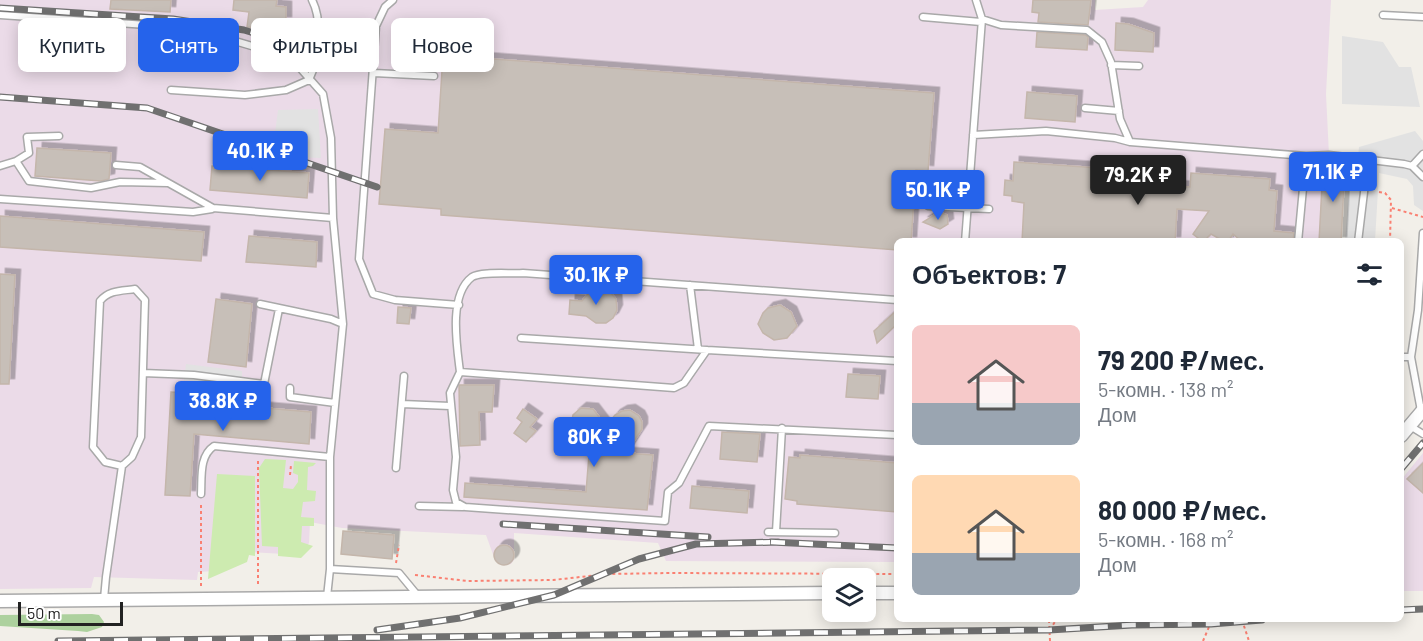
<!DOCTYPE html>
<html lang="ru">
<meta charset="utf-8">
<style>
:root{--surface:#fff;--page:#f6f6f7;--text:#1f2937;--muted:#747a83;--accent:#2563eb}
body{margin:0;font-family:Barlow,sans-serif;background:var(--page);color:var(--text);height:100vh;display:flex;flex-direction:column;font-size:22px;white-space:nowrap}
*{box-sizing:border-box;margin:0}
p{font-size:20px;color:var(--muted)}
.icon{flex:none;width:33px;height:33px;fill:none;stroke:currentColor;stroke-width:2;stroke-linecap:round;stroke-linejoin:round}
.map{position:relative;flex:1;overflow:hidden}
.side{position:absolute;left:894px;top:238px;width:510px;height:384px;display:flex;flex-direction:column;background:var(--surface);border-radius:9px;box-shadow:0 3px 15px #0003}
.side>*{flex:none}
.banner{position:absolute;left:18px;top:18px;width:570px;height:54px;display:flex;gap:12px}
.controls{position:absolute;left:822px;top:568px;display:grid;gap:12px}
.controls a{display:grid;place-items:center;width:54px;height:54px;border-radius:9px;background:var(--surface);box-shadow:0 3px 15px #0003;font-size:30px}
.scale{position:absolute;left:18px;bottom:15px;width:105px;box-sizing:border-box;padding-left:6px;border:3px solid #222;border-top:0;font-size:16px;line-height:21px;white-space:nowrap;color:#222;-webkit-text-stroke:4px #fff;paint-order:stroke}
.price{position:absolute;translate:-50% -51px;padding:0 14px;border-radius:6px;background:var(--accent);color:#fff;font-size:20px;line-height:39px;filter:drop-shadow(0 2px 3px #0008)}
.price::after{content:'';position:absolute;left:50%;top:36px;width:18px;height:14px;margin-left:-9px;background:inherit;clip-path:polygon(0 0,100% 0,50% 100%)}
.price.active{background:#222;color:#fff}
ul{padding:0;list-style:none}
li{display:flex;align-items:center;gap:18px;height:150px;padding:0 18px}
li span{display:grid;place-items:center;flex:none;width:168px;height:120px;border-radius:9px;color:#555}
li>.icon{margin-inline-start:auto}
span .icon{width:72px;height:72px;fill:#fffc;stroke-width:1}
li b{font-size:26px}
h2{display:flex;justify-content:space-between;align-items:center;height:72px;padding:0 18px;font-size:26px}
.pill{padding:0 21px;border-radius:9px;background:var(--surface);box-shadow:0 3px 15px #0003;font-size:21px;line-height:54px}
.pill.active{background:var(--accent);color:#fff}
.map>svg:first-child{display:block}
.industrial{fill:#ebdbe8}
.grass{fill:#cdebb0}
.forest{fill:#add19e}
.parking{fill:#e2e2e2}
.building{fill:#c7bfb8;stroke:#c4b6ab;stroke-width:1.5;filter:url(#shadow)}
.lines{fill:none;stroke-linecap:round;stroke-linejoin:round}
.service-casing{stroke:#a9a9a9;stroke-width:9}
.minor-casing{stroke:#a9a9a9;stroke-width:15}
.path{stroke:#fa8072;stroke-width:2;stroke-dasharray:3 3;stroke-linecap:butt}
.service{stroke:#fff;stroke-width:6}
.minor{stroke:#fff;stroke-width:12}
.rail-casing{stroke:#707070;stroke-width:7}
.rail{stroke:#fff;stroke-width:4.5;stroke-dasharray:14;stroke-linecap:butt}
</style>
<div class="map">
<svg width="1423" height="641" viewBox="0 0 1423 641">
<defs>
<filter id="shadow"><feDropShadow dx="5.5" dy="-5.5" stdDeviation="0" flood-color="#0004"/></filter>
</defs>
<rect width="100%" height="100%" fill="#f2efe9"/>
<path class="industrial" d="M0,0H1095V10L1143,7L1148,0H1331L1326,94L1329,155L1324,241L897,242V562L666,561L658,543L514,533V560L511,564L503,565L495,560L486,535L342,528L310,522L309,543L301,555L248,552L215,571L198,572L197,580L94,577L91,588L0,589Z
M1423,453V591H1401V480Z"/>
<path class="grass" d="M265,459L286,460L283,488L293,489L298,482V475L293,473L294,461L316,463L313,466L308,467L307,490L316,491L315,501L303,502L301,517L314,518V526H302L301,542L313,546L301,558L278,556V547L262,546L259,468Z
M217,474L255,476V556L249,555L247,562L208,579Z"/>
<path class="forest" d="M92,614L99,615L104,622L102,627L87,632L78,631L0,626V615Z"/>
<path class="parking" d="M1342,36L1383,42L1399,67H1411L1420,107L1342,104Z
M318,109L321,158L272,156L278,110Z
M1415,131L1423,141V211L1414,205L1413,186L1407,179L1379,173L1375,241L1345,242L1349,188L1355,187L1359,147Z
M186,364L242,371V385L184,380Z"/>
<path class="building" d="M111,0H171L170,12L110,9Z
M234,0H277L276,6L286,7V22H267V28L247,27L249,12L233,10Z
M1033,0H1091L1088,25L1038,22L1039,13L1032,12Z
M1116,23L1128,24L1154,33L1153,52L1115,50Z
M1037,32L1085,35L1088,37L1087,50L1036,47Z
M443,55L934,93L928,171L916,170L911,242H897V250L441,215V209L379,204L385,129L438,133Z
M1027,92L1077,96L1075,122L1025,118Z
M37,148L111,153L109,179L101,181L35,176Z
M1014,162L1155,172L1154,185L1190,187L1191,173L1270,179L1269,190L1277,191L1274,231L1294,233L1293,242H1242L1233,234L1228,242H1225L1211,234L1203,242L1193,234L1209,211L1177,209L1175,242H1022L1024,203L1012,201V196L1004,195L1005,180L1013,181Z
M212,166L309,173L307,198L210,190Z
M1323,167L1350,168L1349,183H1344L1341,242H1319Z
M939,212L947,215L948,224L940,229L923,222Z
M0,216L204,232L201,261L0,247Z
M249,236L317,242L316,267L246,262Z
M0,274L15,275L9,384H0Z
M597,288L609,291L616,299L617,310L613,318L606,323H596L586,316L569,314L570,300L582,301L590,291Z
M216,299L252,304L246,367L208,362Z
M780,305L791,312L797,326L787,338L774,340L763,333L758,324L763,313L768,308Z
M398,307L411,308L409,324L397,323Z
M896,311L897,324L877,343L874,331Z
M848,374L880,376L878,399L846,397Z
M459,385H494L492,412H479L480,445L460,446Z
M171,392L197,394L196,402L311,412L309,444L194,434L190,496L165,495Z
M581,408L593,409L606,426L615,415L622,411L630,410L639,416L642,422V429L626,453L653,455L647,510L464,497L465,483L586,492L590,442L577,436L571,425L573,415Z
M523,409L537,419L530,427L536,431L526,442L514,433L522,422L517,418Z
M722,432L760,434L757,462L720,459Z
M800,455L897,463V512L797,504V501L785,499L789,457L800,458Z
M1423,463V493L1407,479Z
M692,486L749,491L747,513L690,508Z
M343,531L394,535L392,559L341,554Z
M494 555a10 10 0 1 1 20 0a10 10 0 1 1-20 0Z"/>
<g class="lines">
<defs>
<path id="service" d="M393,0L385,7L376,26L359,259L373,294L395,300L459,305
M0,15L191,28L255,47L293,60L323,94L331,138L333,218L343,324L330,457V569L327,597
M1383,15L1423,17
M923,17L981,22
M982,19L1001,25L1087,30L1102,42L1111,62L1120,119L1130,142
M1111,65L1139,66
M374,73L434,76
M171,90L245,95L286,90L309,80C319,59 323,21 312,0
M1085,108L1119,111
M973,135L1046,131L1115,138L1130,142L1306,156L1329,155L1404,164L1412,166L1423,177
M16,161L29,181L91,188L120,182L168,183
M116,165L140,167L213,208L333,218
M0,166L16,161L29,153L27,137L59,136
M1412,166L1423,154
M0,199L193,212L212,209
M928,206L989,209
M965,242L982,19L976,0
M1298,242L1306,156
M1358,242L1368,159
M690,285L698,349
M260,304L331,319L343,324
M521,338L707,350
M1401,357H1411
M897,361L707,350L684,383L674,388L460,372L450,393L456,457L453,490L456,502L465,507L665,521L668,492L679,483L709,426L897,435
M460,372C457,347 448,295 472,277C481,271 511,274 523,273L897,300
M143,373L194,375L264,384L279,309
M290,388V397L335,403
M402,404L450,406
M1421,411L1411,357L1418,310L1423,233
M1410,426L1423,434
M396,468L404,376
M201,494C202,477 199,456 214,446L330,457
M419,506L463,507
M768,532L835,533
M776,532L782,428
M330,569L399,573L418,596
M104,599L106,577L122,466L132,457L141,437L145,300L135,289C121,291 109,290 100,301L93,447L105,462L122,466"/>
<path id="minor" d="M1401,436L1423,410
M866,593H897
M0,601L832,593"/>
</defs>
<use href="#service" class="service-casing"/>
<use href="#minor" class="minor-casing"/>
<path class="path" d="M1379,192L1385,193L1391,200L1390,242
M1392,208L1423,217
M258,461V587
M290,475L291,465
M201,505V586
M396,563L399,545
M415,575L468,581L553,580L607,574L671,573L897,574
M1049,620L1050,641
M1242,620L1249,641
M1050,630L1056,620
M1203,641L1212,620"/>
<use href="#service" class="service"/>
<use href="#minor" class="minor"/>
<defs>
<path id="rail" d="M0,8L173,19L244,30L340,59
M0,97L147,108L377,187
M1401,469L1423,443
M503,524L708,537
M771,542L897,548
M1401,610L1423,609
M377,630L460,618L554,595L639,559L696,544L778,542
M58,641L1049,630L1132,625L1211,624L1262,620"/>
</defs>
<use href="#rail" class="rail-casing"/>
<use href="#rail" class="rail"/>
</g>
</svg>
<div class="controls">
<a><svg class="icon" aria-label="layers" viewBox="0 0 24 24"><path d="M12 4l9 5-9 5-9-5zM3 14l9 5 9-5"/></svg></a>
</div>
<div class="scale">50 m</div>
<b class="price" style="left:260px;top:182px">40.1K ₽</b>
<b class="price" style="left:1333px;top:203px">71.1K ₽</b>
<b class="price active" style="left:1138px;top:206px">79.2K ₽</b>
<b class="price" style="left:938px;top:221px">50.1K ₽</b>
<b class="price" style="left:596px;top:306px">30.1K ₽</b>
<b class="price" style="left:223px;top:432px">38.8K ₽</b>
<b class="price" style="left:594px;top:468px">80K ₽</b>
<div class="banner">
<a class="pill">Купить</a>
<a class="pill active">Снять</a>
<a class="pill">Фильтры</a>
<a class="pill">Новое</a>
</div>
<section class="side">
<h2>Объектов: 7<svg class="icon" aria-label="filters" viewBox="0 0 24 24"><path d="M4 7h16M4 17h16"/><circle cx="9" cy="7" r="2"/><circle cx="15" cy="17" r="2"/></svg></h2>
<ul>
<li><span style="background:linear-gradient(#f6c9c9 65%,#9aa5b1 0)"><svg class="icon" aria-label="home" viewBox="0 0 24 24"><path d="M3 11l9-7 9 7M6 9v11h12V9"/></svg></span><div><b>79 200 ₽/мес.</b><p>5-комн. · 138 m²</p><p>Дом</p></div></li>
<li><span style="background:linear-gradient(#ffd9b3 65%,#9aa5b1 0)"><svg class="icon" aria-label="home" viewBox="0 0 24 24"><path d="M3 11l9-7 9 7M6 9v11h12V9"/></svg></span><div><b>80 000 ₽/мес.</b><p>5-комн. · 168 m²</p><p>Дом</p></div></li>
</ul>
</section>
</div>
